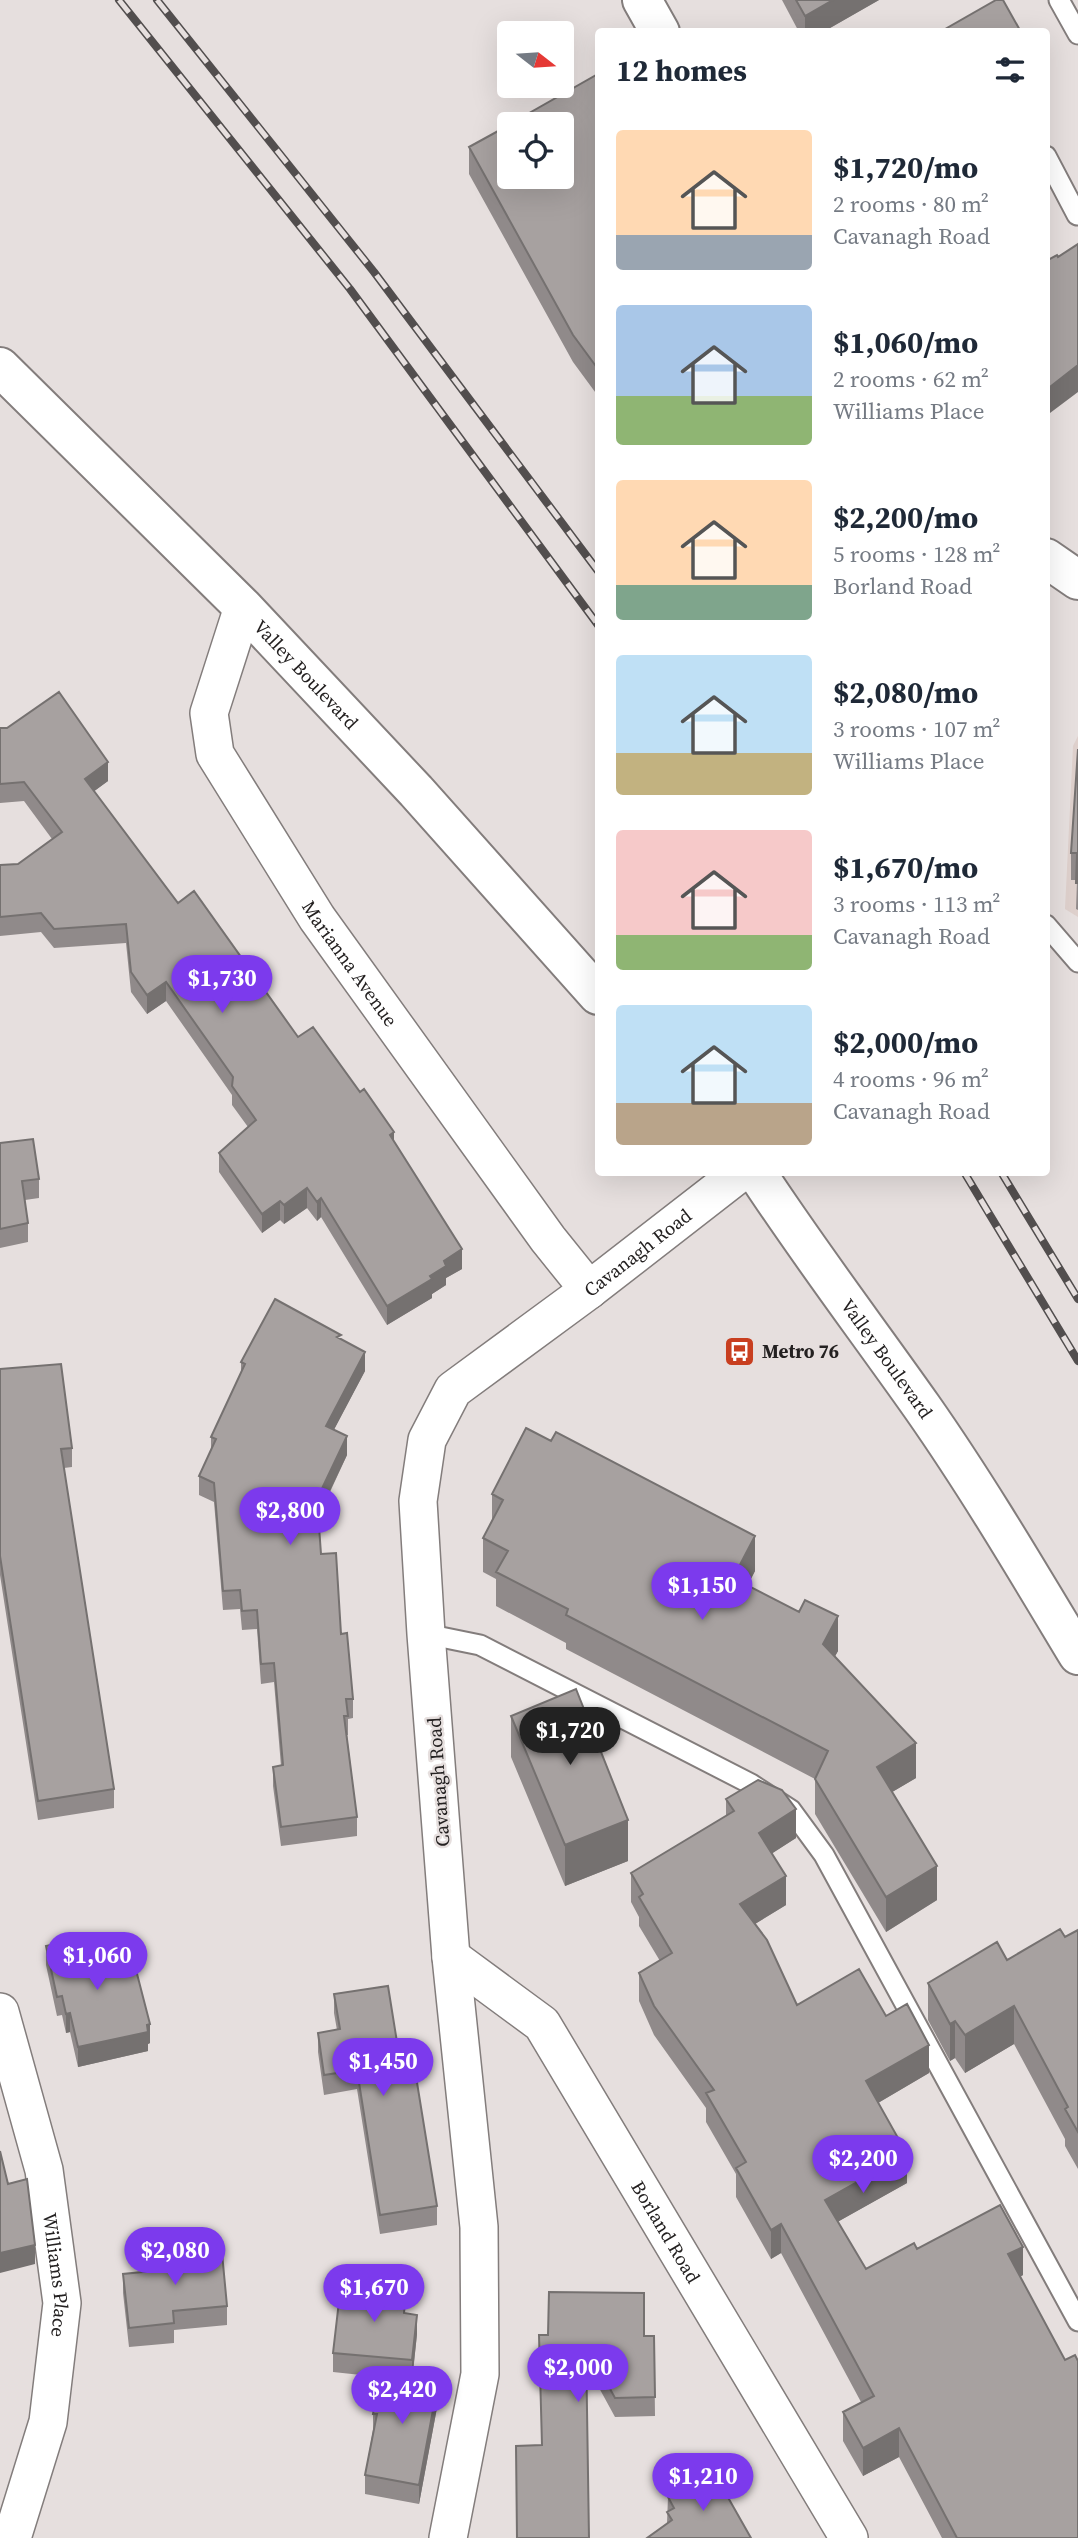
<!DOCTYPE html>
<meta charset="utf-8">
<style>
:root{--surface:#fff;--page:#f2f2f3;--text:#1f2937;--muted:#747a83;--accent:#7c3aed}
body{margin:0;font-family:"Source Serif 4",serif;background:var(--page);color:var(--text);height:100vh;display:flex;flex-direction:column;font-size:26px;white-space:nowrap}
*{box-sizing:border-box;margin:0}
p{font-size:23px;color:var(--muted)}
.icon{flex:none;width:38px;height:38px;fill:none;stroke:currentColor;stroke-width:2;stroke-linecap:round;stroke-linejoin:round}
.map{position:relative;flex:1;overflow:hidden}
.side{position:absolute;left:595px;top:28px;width:455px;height:1148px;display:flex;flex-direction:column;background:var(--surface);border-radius:7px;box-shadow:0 7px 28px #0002}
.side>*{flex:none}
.needle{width:46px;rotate:107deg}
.tools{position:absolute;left:497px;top:21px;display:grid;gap:14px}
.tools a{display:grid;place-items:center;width:77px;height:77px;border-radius:7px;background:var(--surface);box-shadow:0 7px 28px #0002;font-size:35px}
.price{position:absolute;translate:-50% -60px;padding:0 16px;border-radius:24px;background:var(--accent);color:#fff;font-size:23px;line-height:46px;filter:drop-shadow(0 2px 4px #0008)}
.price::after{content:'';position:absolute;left:50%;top:42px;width:21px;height:16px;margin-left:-10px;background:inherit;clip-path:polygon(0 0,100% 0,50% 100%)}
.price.selected{background:#222;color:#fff}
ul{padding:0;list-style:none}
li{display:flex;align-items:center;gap:21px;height:175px;padding:0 21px}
li span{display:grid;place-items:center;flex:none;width:196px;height:140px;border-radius:7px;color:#555}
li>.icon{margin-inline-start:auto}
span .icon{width:84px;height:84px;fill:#fffc;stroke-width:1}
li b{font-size:30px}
h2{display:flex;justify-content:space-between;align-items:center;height:84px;padding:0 21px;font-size:30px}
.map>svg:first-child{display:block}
.built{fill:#ded0cc}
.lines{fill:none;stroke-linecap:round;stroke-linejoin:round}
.service-casing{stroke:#837d7c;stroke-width:23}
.minor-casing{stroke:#837d7c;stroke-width:40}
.secondary-casing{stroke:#837d7c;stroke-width:42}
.primary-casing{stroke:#837d7c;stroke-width:42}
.service{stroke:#fff;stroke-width:19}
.minor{stroke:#fff;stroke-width:37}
.secondary{stroke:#fff;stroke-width:38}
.primary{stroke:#fff;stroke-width:38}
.rail-casing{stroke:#524e4e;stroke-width:8}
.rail{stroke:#e6dfde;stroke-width:5;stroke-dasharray:16;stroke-linecap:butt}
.wall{fill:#908a8a}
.shaded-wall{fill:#757170}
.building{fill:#a7a1a0;stroke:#757170;stroke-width:2}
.labels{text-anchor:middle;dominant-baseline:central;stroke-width:5;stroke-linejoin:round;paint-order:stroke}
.street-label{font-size:19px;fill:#242121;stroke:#e6dfde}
.poi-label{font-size:19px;font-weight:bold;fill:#242121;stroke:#e6dfde;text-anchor:start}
</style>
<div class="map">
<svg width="1078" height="2538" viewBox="0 0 1078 2538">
<rect width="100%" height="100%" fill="#e6dfde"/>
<path class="built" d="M1078,736V917L1065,909L1073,746Z"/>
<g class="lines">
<defs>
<path id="service" d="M1059,0L1078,34
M1046,156L1077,215
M1046,925L1078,962
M426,1634L480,1645L751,1784L791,1810L824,1855L1078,2321"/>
<g id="minor">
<path id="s1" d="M243,607L209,713L215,754L317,918L548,1239L589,1290"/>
<path id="s2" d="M451,1957L542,2024L849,2538"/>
<path id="s3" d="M0,2012L44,2170L62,2303L48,2422L12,2538"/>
<path id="s4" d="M448,2538L480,2374L479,2227L451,1957L426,1634L418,1501L427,1440L453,1390L589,1290L741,1172"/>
</g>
<path id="secondary" d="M642,0L660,32
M1046,558L1078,580"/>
<g id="primary">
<path id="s5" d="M0,367L243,607L416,791L598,995"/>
<path id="s6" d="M756,1172C809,1253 867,1329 922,1407C978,1487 1028,1572 1078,1655"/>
</g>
</defs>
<use href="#service" class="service-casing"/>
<use href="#minor" class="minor-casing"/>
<use href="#secondary" class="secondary-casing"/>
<use href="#primary" class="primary-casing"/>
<use href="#service" class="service"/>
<use href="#minor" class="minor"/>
<use href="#secondary" class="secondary"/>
<use href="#primary" class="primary"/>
<defs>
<path id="rail" d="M119,0L350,289L598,625
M157,0L374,272L598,571
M964,1172L1078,1361
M1001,1172L1078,1299"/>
</defs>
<use href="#rail" class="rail-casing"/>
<use href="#rail" class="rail"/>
</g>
<path class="wall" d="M782,0H879L823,32H799Z
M598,74V396L573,362L469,174V147Z
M0,728L108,781L94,791L178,903L298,1037L394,1142L462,1269L446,1278V1285L432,1294V1298L387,1325L321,1217L317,1221L307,1208L284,1224L280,1220L262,1233L219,1172V1153L248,1127L232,1105V1095L166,1001L147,1014L131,992L126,943L54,948L41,932L0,936V865L18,864L52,839L24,801L0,803Z
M1078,749V910L1076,909L1077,880H1071V853Z
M0,1143L39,1179V1198L25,1200L28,1223V1242L0,1248Z
M341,1339L365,1371L334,1429L347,1455L319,1516L321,1554L341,1634L353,1699V1718L348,1719V1735H347L357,1817V1836L281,1846L273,1786V1767L281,1766L274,1682L261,1684L257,1629L242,1630L240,1609L223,1610L214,1502L199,1495V1476L211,1450V1437L241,1373V1362Z
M0,1369L72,1448V1467L64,1468L114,1789V1808L38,1820L0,1575Z
M492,1494L755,1571L748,1585L838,1651L835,1656L916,1778L892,1792L937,1900L886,1932L815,1814V1779L566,1649V1643L496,1606V1579L483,1572V1538L492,1522Z
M511,1716L628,1861L565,1886L511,1757Z
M726,1799L796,1838L772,1853L786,1905L755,1924L797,2005L886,2016L929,2073L878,2103L907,2183L837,2222L866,2269L917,2249L1023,2275L1020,2277L1078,2538H942L899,2457L863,2476L843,2441V2412L861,2402L781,2253L771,2259L736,2197V2174L706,2122V2108L654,2035L639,2001V1973L660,1961L639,1926V1917L631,1902V1873L726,1816Z
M1078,1930V2169L1065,2146V2139L1014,2044L965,2073L955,2058L950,2061L928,2020V1983L1007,1960L1065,1937Z
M46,1946L119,1974L150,2043L148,2044V2051L78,2067L70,2032L66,2033L62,2015L57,2016L46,1965Z
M334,1994L401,2067L437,2206V2225L380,2234L357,2089L324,2095L318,2052V2033L337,2030L334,2013Z
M160,2245L227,2306V2325L174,2330V2343L129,2347L123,2293V2274L160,2270Z
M406,2313L417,2334L413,2373L439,2397L419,2504L365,2494V2475L373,2430V2414L380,2377L333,2372V2353Z
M644,2336H654L655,2416L615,2417L586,2364L539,2354Z
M668,2497L751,2538L667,2523Z"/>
<path class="shaded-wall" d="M833,0H879L823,32H805V16Z
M1078,365V392L1046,416V390Z
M108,762V781L85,798V779Z
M166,982V1001L147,1014V995Z
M394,1132V1151L390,1135Z
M307,1188V1208L284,1224V1205Z
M321,1198V1217L317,1221V1202Z
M280,1201V1220L262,1233V1214Z
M462,1249V1269L446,1278V1285L432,1294V1298L387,1325V1306L430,1276L444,1261Z
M365,1352V1371L326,1445V1426Z
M347,1436V1455L317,1518V1499Z
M755,1536V1571L733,1612V1578Z
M838,1616V1651L823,1678V1644Z
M916,1743V1778L877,1801V1767Z
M796,1809V1838L759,1862V1833Z
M628,1820V1861L565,1886V1845Z
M937,1866V1900L886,1932V1897Z
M786,1876V1905L740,1933V1904Z
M1014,2006V2044L965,2073V2035Z
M70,2013V2032L66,2033V2014Z
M955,2021V2058L950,2061V2024Z
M150,2024V2043L148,2044V2051L78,2067V2047Z
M929,2045V2073L866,2110V2081Z
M907,2154V2183L825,2229V2200Z
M781,2224V2253L771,2259V2230Z
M35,2245V2264L0,2273V2253Z
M1023,2247V2275L1008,2283V2254Z
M417,2315V2334L412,2380V2360Z
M439,2378V2397L419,2504V2485Z
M899,2428V2457L863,2476V2448Z"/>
<path class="building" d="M796,0H833L805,16Z
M996,0H1003L1021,32H940Z
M598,74V369L573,335L469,147L509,125V177H562V124H510Z
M1078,244V365L1046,390V261L1057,255L1058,257Z
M59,692L108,762L85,779L178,903L194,891L298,1037L313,1027L360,1092L364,1089L394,1132L390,1135L462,1249L444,1261L446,1266L430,1276L432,1279L387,1306L321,1198L317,1202L307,1188L284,1205L280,1201L262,1214L219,1153L256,1120L232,1086L233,1077L166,982L147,995L131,972L126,924L54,929L41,913L0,917V865L18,864L62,832L24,782L0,784V728H7Z
M1078,749V883H1076L1077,853H1071Z
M33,1139L39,1179L22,1181L28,1223L0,1229V1143Z
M275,1299L341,1335L337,1337L365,1352L326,1426L347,1436L317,1499L321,1554L336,1553L341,1634L347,1633L353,1699H346L348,1716H344L357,1817L281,1827L273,1767L283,1765L274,1663L261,1664L257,1610L242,1611L240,1590L223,1591L214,1483L199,1476L216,1439L211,1437L245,1364L241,1362Z
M61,1364L72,1448L61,1449L114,1789L38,1801L0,1556V1369Z
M526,1428L551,1441L556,1432L755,1536L733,1578L799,1612L805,1600L838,1616L823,1644L916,1743L877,1767L937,1866L886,1897L815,1779L828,1751L566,1615L568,1609L496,1572L508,1551L483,1538L503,1500L492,1494Z
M576,1689L628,1820L565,1845L511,1716Z
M758,1780L782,1790L796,1809L759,1833L786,1876L740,1904L767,1940L797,2005L859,1969L886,2016L907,2004L929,2045L866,2081L907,2154L825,2200L866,2269L914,2243L917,2249L1000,2205L1023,2247L1008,2254L1065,2360L1075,2355L1078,2361V2538H957L899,2428L863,2448L843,2412L874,2396L781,2224L771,2230L736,2168L746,2162L706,2093L714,2090L654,2006L639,1973L672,1953L639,1897L643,1894L631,1873L734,1811L726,1799Z
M1060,1929L1065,1937L1078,1930V2132L1065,2109L1068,2107L1014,2006L965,2035L955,2021L950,2024L928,1983L997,1942L1007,1960Z
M100,1934L111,1959L115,1958L119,1974L136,1970L150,2024L147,2025L148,2032L78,2047L70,2013L66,2014L62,1996L57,1997L46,1946Z
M388,1986L401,2067L414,2064L437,2206L380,2215L357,2070L324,2075L318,2033L340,2029L334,1994Z
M0,2151L8,2184L27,2179L35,2245L0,2253Z
M160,2245L222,2253L227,2306L173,2311L174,2323L129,2328L123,2274L162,2270Z
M341,2284L406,2292L404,2313L417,2315L412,2360L333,2353Z
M549,2292L644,2293V2336H654L655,2397L615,2398L586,2345L589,2538H517L516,2446L542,2445L539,2335H548Z
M382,2368L439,2378L419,2485L365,2475L377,2414H373Z
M713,2471L751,2538H647L672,2520L667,2512L674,2508L668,2497Z"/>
<defs>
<symbol id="bus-square" viewBox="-11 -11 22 22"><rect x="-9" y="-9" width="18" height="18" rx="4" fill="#c83e1f" stroke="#e6dfde"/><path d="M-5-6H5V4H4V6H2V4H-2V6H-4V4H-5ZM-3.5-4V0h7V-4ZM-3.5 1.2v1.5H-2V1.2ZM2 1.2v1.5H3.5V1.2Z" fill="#fff"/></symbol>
</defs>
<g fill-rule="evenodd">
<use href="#bus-square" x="722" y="1334" width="35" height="35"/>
</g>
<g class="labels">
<g class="street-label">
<text stroke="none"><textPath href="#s5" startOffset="434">Valley Boulevard</textPath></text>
<text stroke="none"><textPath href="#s1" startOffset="402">Marianna Avenue</textPath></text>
<text stroke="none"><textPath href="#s4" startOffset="1391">Cavanagh Road</textPath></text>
<text stroke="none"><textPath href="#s6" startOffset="228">Valley Boulevard</textPath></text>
<text transform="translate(438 1782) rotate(-94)">Cavanagh Road</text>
<text stroke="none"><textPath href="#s2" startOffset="355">Borland Road</textPath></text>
<text stroke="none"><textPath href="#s3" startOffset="270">Williams Place</textPath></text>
</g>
<g class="poi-label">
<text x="762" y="1351">Metro 76</text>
</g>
</g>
</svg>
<div class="tools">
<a><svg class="needle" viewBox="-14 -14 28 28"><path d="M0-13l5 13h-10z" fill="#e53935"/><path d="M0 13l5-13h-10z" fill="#747a83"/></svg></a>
<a><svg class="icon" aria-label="locate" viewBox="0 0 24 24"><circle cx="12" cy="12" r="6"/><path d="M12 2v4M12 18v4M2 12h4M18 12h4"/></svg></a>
</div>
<b class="price" style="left:222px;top:1015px">$1,730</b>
<b class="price" style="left:290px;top:1547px">$2,800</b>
<b class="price" style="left:702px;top:1622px">$1,150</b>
<b class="price selected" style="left:570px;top:1767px">$1,720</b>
<b class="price" style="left:97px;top:1992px">$1,060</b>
<b class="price" style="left:383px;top:2098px">$1,450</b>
<b class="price" style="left:863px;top:2195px">$2,200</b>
<b class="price" style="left:175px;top:2287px">$2,080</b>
<b class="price" style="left:374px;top:2324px">$1,670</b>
<b class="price" style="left:578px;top:2404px">$2,000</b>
<b class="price" style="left:402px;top:2426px">$2,420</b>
<b class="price" style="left:703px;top:2513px">$1,210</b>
<section class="side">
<h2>12 homes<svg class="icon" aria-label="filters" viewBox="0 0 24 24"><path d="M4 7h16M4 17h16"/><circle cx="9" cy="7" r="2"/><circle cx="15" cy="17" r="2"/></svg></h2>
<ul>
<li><span style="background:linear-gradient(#ffd9b3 75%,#9aa5b1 0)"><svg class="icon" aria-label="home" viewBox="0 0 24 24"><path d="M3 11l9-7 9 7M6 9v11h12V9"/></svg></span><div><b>$1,720/mo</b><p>2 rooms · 80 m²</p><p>Cavanagh Road</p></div></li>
<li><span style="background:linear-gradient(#a9c7e8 65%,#8fb573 0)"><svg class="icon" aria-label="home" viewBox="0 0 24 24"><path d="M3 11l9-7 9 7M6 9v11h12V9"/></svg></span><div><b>$1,060/mo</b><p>2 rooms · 62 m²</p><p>Williams Place</p></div></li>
<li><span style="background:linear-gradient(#ffd9b3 75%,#7fa58c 0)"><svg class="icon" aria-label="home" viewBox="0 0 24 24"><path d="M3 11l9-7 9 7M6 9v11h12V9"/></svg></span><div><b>$2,200/mo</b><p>5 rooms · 128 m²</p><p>Borland Road</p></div></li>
<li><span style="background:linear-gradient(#bfe0f5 70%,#c2b280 0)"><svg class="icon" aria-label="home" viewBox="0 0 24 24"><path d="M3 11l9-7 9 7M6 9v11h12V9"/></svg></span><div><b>$2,080/mo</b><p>3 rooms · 107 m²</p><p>Williams Place</p></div></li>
<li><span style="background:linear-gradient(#f6c9c9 75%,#8fb573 0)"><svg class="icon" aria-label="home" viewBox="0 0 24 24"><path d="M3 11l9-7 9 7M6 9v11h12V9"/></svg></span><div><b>$1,670/mo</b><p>3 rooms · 113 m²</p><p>Cavanagh Road</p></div></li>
<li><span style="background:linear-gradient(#bfe0f5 70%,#b9a48a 0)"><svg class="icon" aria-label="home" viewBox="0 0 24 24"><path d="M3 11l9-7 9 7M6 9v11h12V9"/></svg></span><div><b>$2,000/mo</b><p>4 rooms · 96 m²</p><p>Cavanagh Road</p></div></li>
</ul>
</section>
</div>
